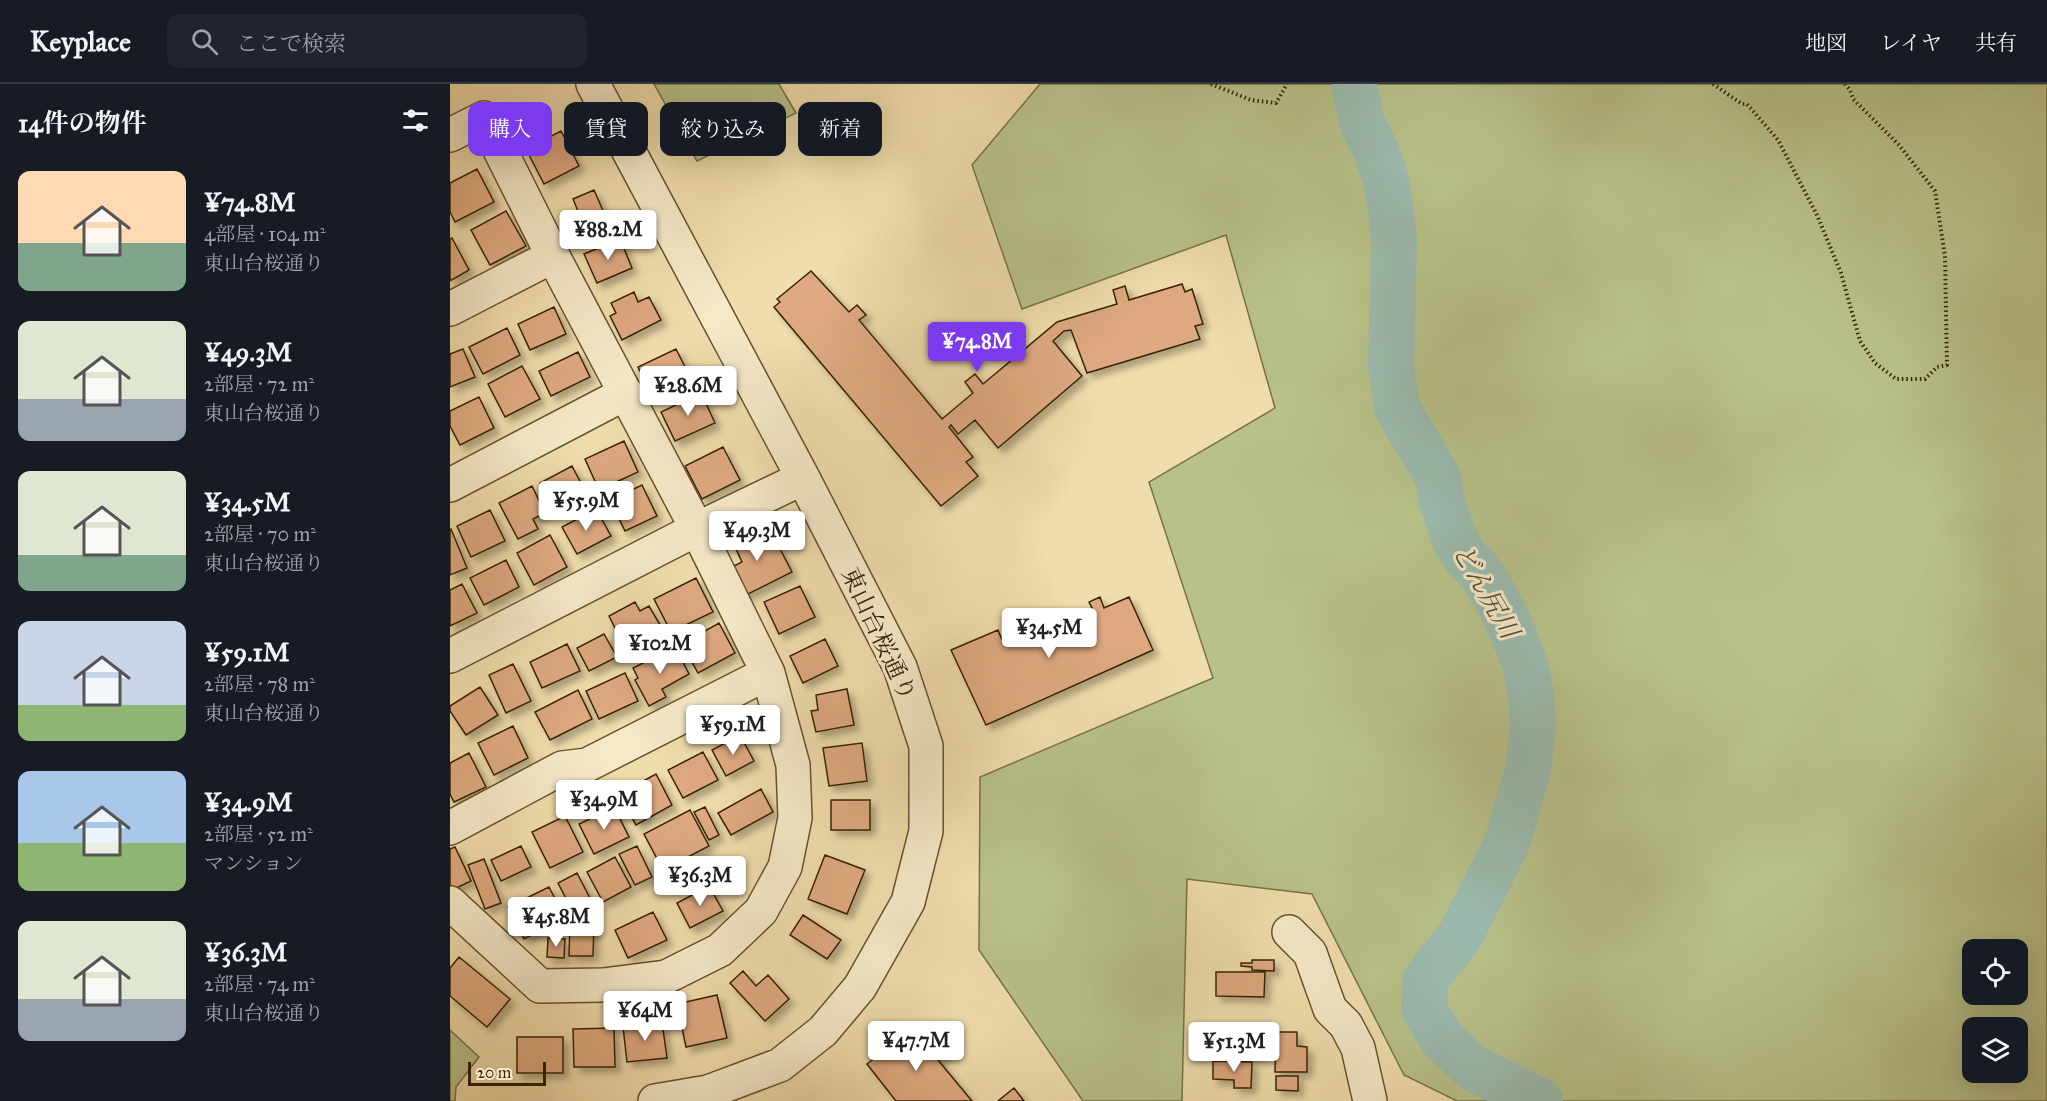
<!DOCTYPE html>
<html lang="ja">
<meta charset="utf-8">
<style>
:root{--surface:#171b24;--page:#20242c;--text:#f1f3f6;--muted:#9ea1a6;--line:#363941;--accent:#7c3aed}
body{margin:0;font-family:"IM FELL Great Primer","Noto Serif JP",serif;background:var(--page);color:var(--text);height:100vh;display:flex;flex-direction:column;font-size:22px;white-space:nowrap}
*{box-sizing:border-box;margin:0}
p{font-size:20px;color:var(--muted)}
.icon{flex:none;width:33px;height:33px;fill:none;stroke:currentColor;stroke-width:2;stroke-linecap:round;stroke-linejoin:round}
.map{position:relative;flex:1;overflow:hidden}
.side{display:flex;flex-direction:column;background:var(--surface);width:450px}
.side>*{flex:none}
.hud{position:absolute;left:18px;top:18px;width:570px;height:54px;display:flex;gap:12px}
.fabs{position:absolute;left:1512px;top:855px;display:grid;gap:12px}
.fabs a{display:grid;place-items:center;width:66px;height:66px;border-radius:12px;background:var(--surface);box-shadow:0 6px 24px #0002;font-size:30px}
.scale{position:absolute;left:18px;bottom:15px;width:78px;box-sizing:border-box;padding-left:6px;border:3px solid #392406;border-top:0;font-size:16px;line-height:21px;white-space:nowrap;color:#392406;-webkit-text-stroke:4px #f5e9c8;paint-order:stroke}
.price{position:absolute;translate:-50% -51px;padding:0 14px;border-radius:6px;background:#fff;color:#222;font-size:20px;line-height:39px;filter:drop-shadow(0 2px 3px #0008)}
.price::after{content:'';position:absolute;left:50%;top:36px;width:18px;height:14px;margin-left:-9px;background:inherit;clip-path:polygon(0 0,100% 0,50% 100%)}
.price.current{background:var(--accent);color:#fff}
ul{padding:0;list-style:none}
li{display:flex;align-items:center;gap:18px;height:150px;padding:0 18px}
li span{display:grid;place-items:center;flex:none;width:168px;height:120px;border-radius:12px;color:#555}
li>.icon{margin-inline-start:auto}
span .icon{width:72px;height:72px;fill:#fffc;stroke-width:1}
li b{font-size:26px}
h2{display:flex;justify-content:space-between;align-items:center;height:72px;padding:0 18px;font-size:26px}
.pill{padding:0 21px;border-radius:12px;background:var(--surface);box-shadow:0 6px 24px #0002;font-size:21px;line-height:54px}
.pill.current{background:var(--accent);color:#fff}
header{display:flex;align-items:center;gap:36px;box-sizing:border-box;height:84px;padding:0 30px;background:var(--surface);border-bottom:2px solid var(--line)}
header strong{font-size:28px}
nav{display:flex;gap:33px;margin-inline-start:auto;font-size:21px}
.search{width:420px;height:54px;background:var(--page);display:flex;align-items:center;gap:15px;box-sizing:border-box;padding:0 21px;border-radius:12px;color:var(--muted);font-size:22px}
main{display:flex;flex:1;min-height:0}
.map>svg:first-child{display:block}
.green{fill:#b8c189;stroke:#787248;stroke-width:1.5;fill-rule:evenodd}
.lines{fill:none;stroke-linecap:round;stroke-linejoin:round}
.river{stroke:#9bbbaf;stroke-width:46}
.building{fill:#dea980;stroke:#392406;stroke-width:1.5;filter:url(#shadow)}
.minor-casing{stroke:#67522f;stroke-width:36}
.path{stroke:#392406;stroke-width:4;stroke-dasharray:1.5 3;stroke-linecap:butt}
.minor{stroke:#f5e9c8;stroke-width:33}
.labels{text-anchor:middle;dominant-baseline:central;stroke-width:6;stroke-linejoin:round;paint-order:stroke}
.street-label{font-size:24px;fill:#392406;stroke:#f5e9c8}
.water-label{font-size:26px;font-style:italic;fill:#565139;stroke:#f5e9c8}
</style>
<header>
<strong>Keyplace</strong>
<div class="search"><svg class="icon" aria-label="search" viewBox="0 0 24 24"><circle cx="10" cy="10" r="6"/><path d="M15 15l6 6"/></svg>ここで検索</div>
<nav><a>地図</a><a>レイヤ</a><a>共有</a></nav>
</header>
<main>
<section class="side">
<h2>14件の物件<svg class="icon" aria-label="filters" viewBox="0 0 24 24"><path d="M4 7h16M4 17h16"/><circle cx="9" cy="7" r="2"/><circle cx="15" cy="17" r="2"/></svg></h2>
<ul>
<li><span style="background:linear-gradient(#ffd9b3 60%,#7fa58c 0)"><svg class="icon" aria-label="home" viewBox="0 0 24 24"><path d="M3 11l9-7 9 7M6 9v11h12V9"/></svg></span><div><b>¥74.8M</b><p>4部屋 · 104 m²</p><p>東山台桜通り</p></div></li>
<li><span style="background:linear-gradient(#dfe7d0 65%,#9aa5b1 0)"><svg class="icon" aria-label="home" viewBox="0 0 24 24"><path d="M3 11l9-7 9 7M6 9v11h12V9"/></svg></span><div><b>¥49.3M</b><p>2部屋 · 72 m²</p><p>東山台桜通り</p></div></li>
<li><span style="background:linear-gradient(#dfe7d0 70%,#7fa58c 0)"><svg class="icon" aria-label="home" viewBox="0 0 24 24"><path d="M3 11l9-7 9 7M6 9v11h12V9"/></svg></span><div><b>¥34.5M</b><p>2部屋 · 70 m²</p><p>東山台桜通り</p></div></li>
<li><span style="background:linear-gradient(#c9d6e8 70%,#8fb573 0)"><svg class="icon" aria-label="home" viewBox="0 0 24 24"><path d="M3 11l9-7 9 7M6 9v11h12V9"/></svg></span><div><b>¥59.1M</b><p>2部屋 · 78 m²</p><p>東山台桜通り</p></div></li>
<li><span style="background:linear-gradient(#a9c7e8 60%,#8fb573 0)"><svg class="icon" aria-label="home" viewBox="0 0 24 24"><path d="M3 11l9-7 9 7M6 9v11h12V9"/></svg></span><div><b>¥34.9M</b><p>2部屋 · 52 m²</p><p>マンション</p></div></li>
<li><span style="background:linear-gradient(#dfe7d0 65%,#9aa5b1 0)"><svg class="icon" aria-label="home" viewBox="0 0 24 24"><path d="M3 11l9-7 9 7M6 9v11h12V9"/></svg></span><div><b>¥36.3M</b><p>2部屋 · 74 m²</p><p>東山台桜通り</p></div></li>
</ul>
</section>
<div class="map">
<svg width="1597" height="1017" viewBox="0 0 1597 1017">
<defs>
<filter id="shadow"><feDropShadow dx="5.5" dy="5.5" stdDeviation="3" flood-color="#0004"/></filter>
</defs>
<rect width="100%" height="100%" fill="#f0ddab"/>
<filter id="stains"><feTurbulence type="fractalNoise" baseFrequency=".00333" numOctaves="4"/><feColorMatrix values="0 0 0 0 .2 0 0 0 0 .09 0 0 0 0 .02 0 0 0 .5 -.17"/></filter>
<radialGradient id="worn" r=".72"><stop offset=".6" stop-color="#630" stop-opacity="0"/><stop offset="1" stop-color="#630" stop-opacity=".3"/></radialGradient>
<path class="green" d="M204,0H329L346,29L247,77Z
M590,0H1597V1017H1007L954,991L862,810L737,795L732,1017H633L529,866L530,693L763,594L699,398L825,324L776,151L572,225L522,81ZM1522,866H1568V910H1522ZM1522,944H1568V988H1522Z
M0,946L29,973L6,1003L5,1017H0Z"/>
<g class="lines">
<path class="river" d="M904,0L912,39L926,67L936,96L941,128L944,158L941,281L947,324L988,393L991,415L1005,456L1016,474L1029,487L1043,509L1059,539L1075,580L1081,610L1083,641L1078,686L1057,759L1010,852L975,896L974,926L993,956L1023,984L1090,1017"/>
</g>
<path class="building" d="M111,47L129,82L94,100L76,65Z
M27,85L44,118L5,138L0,128V99Z
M144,106L158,138L122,154L112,133L128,127L123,115Z
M56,127L76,162L40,181L21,146Z
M2,154L19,186L0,197V155Z
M170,155L182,184L147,199L134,170Z
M361,187L399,228L407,221L416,231L409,236L492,335L523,309L515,298L525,290L533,300L607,238L667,220L663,206L675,202L679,216L732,200L735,208L742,205L753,240L745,242L750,255L637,289L621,246L614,247L603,257L632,292L548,364L525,336L508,350L501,341L499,343L523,373L516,378L528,392L491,422L324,223L330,218L327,215Z
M184,208L188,218L199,213L211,236L172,256L160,232L166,229L161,219Z
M104,223L116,250L80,266L68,240Z
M57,244L70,271L33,290L19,263Z
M13,265L25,293L0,303V270Z
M226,265L239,291L200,309L188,283Z
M128,268L140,293L101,312L89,287Z
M72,282L90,315L55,333L38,300Z
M251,309L265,339L225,357L211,328Z
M29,313L44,344L10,361L0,342V327Z
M174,357L188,388L149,406L135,375Z
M273,363L290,396L252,415L235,382Z
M122,382L135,407L103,423L90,399Z
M192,401L207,432L175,447L160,416Z
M82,402L95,429L83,435L88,445L68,455L49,419Z
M146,425L161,452L127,470L112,443Z
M40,426L55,457L21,473L7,442Z
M308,441L320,465L328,461L342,488L292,513L278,485L292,478L281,454Z
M1,445L17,484L0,491V446Z
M100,451L117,483L84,501L67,469Z
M56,476L69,503L34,521L20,494Z
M246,494L263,528L221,548L204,515Z
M12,500L27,529L0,542V506Z
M350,502L365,533L329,550L314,518Z
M650,513L654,524L679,513L703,566L536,641L501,566L548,546L552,556L570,548L575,560L644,528L639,518Z
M185,518L190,527L199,522L216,551L199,560L197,555L176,566L159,532Z
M269,539L285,569L248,589L232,560Z
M154,550L167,573L139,587L127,564Z
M375,555L388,582L353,599L340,572Z
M117,560L130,587L92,604L80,578Z
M225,563L239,590L212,605L216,613L199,622L185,596L188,594L183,584Z
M63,580L81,617L56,629L39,591Z
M175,589L188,617L149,635L136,607Z
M30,603L48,631L16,651L0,627V622Z
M397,605L404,641L366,648L361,627L368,626L366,611Z
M128,606L142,635L100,656L85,628Z
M63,642L78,674L44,691L28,659Z
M290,651L304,677L276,692L262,666Z
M412,659L417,697L379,702L373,664Z
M253,668L268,696L233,714L218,686Z
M19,669L36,703L4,718L0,710V679Z
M206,690L222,721L186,741L169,710Z
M311,705L323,728L281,751L268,729Z
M381,716H420V746H381Z
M164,723L179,753L144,770L129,740Z
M255,723L269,751L259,756L244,728Z
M240,726L259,762L213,786L194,750Z
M115,732L133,768L100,784L82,748Z
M71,762L81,783L51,797L41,776Z
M187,762L202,793L185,801L169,770Z
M5,763L21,797L0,807V765Z
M375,771L415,786L397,830L358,815Z
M165,773L181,803L153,818L137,788Z
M34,775L51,819L35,825L18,781Z
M127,789L142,818L123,828L108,799Z
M259,802L273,827L240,844L227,819Z
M99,803L115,834L74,855L58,823Z
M203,828L217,856L178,874L165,846Z
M353,831L391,856L377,875L340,851Z
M120,839H144L143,872H119Z
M98,854L115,855L114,874L97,873Z
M9,873L60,915L37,943L0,912V884Z
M802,876H824V887L802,886V883L791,882V879H802Z
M293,887L306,902L318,891L339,915L315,937L280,899Z
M766,888H815L814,913L766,912Z
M267,911L277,954L236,963L227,920Z
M212,938L217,974L177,978L173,943Z
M164,944L165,983H124L123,945Z
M462,944L479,964L489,956L498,968L488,976L522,1017H446L417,980Z
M766,945L806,946V972L766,971Z
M826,948H847V962L857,963V988H825Z
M67,953H113V989H67Z
M763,977L802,978L801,1004H784V996L763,995Z
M826,992H848V1007L826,1006Z
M564,1004L574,1017H548Z"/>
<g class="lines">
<defs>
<path id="minor" d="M143,0L353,394L450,583L476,662V747L458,818L410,903L373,947L330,981L258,1008L205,1017
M0,51L34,34L103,172L247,445L318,589L343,681L345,734L335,783L311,827L270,866L216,893L153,901L90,902L0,819
M0,225L103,172
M0,401L176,309
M0,572L247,445L353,394
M0,744L112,684L137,681L318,589
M839,848L860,869L880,925L896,941L908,964L920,1017"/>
</defs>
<use href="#minor" class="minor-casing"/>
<path class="path" d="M761,0L801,16L826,19L837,0
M1263,0L1292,20H1297L1328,56L1367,131L1391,189L1410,257L1425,279L1446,295H1475L1487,283L1497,281L1495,172L1485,107L1449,61L1403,15L1400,6L1395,0"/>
<use href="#minor" class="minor"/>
</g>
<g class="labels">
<g class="street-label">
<text transform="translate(429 550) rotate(65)">東山台桜通り</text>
</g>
<g class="water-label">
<text transform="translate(1036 507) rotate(60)">どん尻川</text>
</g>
</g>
<rect width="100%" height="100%" filter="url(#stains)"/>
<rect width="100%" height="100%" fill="url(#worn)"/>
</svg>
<div class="fabs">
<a><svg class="icon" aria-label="locate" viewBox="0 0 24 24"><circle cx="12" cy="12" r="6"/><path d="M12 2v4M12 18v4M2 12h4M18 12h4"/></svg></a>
<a><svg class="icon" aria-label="layers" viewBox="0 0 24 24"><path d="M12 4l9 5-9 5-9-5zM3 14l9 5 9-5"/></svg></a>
</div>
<div class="scale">20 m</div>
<b class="price" style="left:158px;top:177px">¥88.2M</b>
<b class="price current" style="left:527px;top:289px">¥74.8M</b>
<b class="price" style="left:238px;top:333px">¥28.6M</b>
<b class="price" style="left:136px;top:448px">¥55.9M</b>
<b class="price" style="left:307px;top:478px">¥49.3M</b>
<b class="price" style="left:599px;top:575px">¥34.5M</b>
<b class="price" style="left:210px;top:591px">¥102M</b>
<b class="price" style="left:283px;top:672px">¥59.1M</b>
<b class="price" style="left:154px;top:747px">¥34.9M</b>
<b class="price" style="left:250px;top:823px">¥36.3M</b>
<b class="price" style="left:106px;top:864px">¥45.8M</b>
<b class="price" style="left:195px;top:958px">¥64M</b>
<b class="price" style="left:466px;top:988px">¥47.7M</b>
<b class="price" style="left:784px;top:989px">¥51.3M</b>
<div class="hud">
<a class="pill current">購入</a>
<a class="pill">賃貸</a>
<a class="pill">絞り込み</a>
<a class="pill">新着</a>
</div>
</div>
</main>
